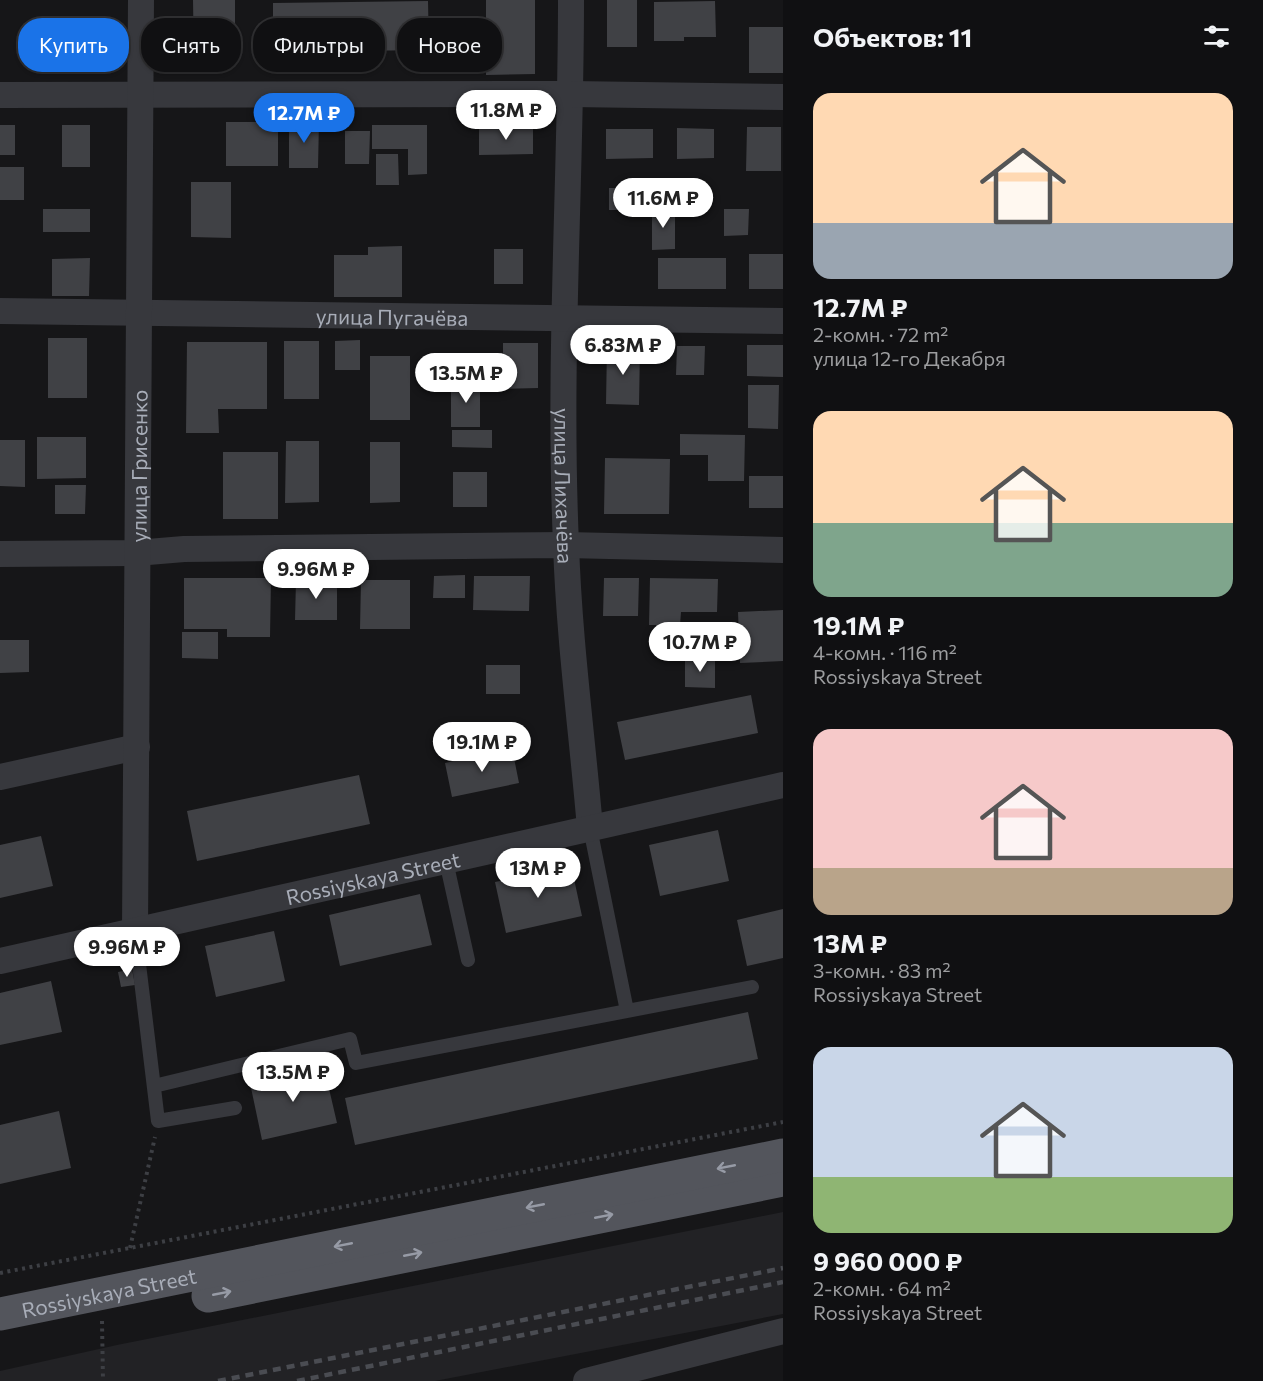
<!DOCTYPE html>
<html lang="ru">
<meta charset="utf-8">
<style>
:root{--surface:#101012;--page:#19191b;--text:#f1f3f6;--muted:#9c9d9f;--line:#303032;--accent:#1a73e8}
body{margin:0;font-family:Commissioner,sans-serif;background:var(--page);color:var(--text);height:100vh;display:flex;flex-direction:column;font-size:22px;white-space:nowrap}
*{box-sizing:border-box;margin:0}
p{font-size:20px;color:var(--muted)}
.icon{flex:none;width:33px;height:33px;fill:none;stroke:currentColor;stroke-width:2;stroke-linecap:round;stroke-linejoin:round}
.map{position:relative;flex:1;overflow:hidden}
.sheet{display:flex;flex-direction:column;background:var(--surface);width:480px}
.sheet>*{flex:none}
.hud{position:absolute;left:18px;top:18px;width:570px;height:54px;display:flex;gap:12px}
.price{position:absolute;translate:-50% -51px;padding:0 14px;border-radius:21px;background:#fff;color:#222;font-size:20px;line-height:39px;filter:drop-shadow(0 2px 3px #0008)}
.price::after{content:'';position:absolute;left:50%;top:36px;width:18px;height:14px;margin-left:-9px;background:inherit;clip-path:polygon(0 0,100% 0,50% 100%)}
.price.current{background:var(--accent);color:#fff}
ul{padding:0;list-style:none}
li{display:grid;align-content:center;gap:12px;height:318px;padding:0 30px}
li span{display:grid;place-items:center;height:186px;border-radius:18px;color:#555}
li>.icon{margin-inline-start:auto}
span .icon{width:108px;height:108px;fill:#fffc;stroke-width:1}
li b{font-size:26px}
h2{display:flex;justify-content:space-between;align-items:center;height:72px;padding:0 30px;font-size:26px}
.tag{padding:0 21px;border-radius:24px;background:var(--surface);box-shadow:0 2px 4px #0004,0 0 0 2px var(--line);font-size:21px;line-height:54px}
.tag.current{background:var(--accent);color:#fff}
main{display:flex;flex:1;min-height:0}
.map>svg:first-child{display:block}
.built{fill:#222225}
.building{fill:#404145}
.lines{fill:none;stroke-linecap:round;stroke-linejoin:round}
.path{stroke:#3d3f44;stroke-width:4;stroke-dasharray:3 4.5;stroke-linecap:butt}
.lane{stroke:#37383d;stroke-width:14}
.street{stroke:#37383d;stroke-width:26}
.primary{stroke:#53555c;stroke-width:33}
.rail{stroke:#4a4c52;stroke-width:4.5;stroke-dasharray:8 6;stroke-linecap:butt}
.oneway{stroke:#979ba6}
.labels{text-anchor:middle;dominant-baseline:central;stroke-width:4.5;stroke-linejoin:round;paint-order:stroke}
.street-label{font-size:21px;fill:#a8adb8;stroke:#111113}
</style>
<main>
<div class="map">
<svg width="783" height="1381" viewBox="0 0 783 1381">
<rect width="100%" height="100%" fill="#161618"/>
<path class="built" d="M783,1212V1314L435,1381H0V1371L117,1345Z"/>
<path class="building" d="M193,0H235V62H194Z
M486,0H535V74L486,75Z
M607,0H637V47H607Z
M428,1L429,50L273,52V3Z
M715,1L716,37H684V41H654V2Z
M749,27H783V73H749Z
M289,121H319L318,168H289Z
M226,122H278V166H226Z
M0,125H15V155H0Z
M62,125H90V167H62Z
M372,125H427V174L408,175V149H372Z
M479,127H533V154L479,155Z
M747,127H781V171H746Z
M677,128L714,129V158L677,159Z
M606,129H653V158L606,159Z
M345,131H370L369,164H345Z
M376,154H398L399,185H376Z
M0,167H24V200H0Z
M191,182H231V238L191,237Z
M609,188H640V210H609Z
M43,209H90V232H43Z
M652,209H675V249L652,250Z
M724,209H749L748,235L724,236Z
M402,246V297H334V255H368V247Z
M494,249H523V284H494Z
M749,254H783V289H749Z
M90,258L89,296H52V259Z
M658,258H726V289H658Z
M48,338H87V398H48Z
M360,340V370H335V341Z
M284,341H319V399H284Z
M187,342H267V409H218L219,433H186Z
M503,343H538V388L503,389Z
M747,345H783V377L747,376Z
M607,346L640,347L639,405L606,404Z
M677,346H705L704,375H676Z
M370,356H410V420H370Z
M451,380H480V427H451Z
M748,385H779L778,429L748,428Z
M452,430H492V448L452,447Z
M680,434L745,435L744,481H708V455H680Z
M37,437H86V478L37,479Z
M0,440H25V487L0,486Z
M286,441H319V502L285,503Z
M370,442H400V502L370,503Z
M223,452H278V519H223Z
M605,458L670,459L669,514H604Z
M453,472H487V507H453Z
M749,476H783V508H749Z
M55,485H86L85,514H55Z
M465,575V598H433L434,576Z
M474,576H530L529,611L473,610Z
M184,578H271L270,637H227V629H184Z
M604,578H639L638,616H603Z
M650,578L718,579L717,612H681L680,625H649Z
M296,580H337V620H295Z
M361,580H410V629H360Z
M783,610V661L740,663L738,612Z
M182,632H218V659L182,658Z
M0,640H29V672L0,673Z
M685,658H715V688L685,687Z
M486,665H520V694H486Z
M751,695L758,733L625,760L617,722Z
M512,748L519,783L452,797L445,763Z
M359,775L370,824L197,861L187,811Z
M718,830L729,881L660,896L649,845Z
M41,836L53,886L0,898V845Z
M571,865L582,916L506,933L495,882Z
M420,894L432,945L340,966L329,915Z
M783,909V958L747,966L737,920Z
M274,931L285,981L216,997L205,946Z
M132,969L135,985L121,987L118,972Z
M51,981L62,1032L0,1045V993Z
M748,1012L758,1059L355,1145L345,1098Z
M324,1067L337,1123L262,1140L250,1083Z
M59,1111L71,1168L0,1184V1125Z"/>
<g class="lines">
<path class="path" d="M130,1248L155,1137
M0,1273L783,1122
M102,1321L103,1381"/>
<path class="lane" d="M590,828L627,1011
M446,861L468,960
M135,931L158,1121L235,1108
M154,1086L350,1039L356,1063L752,987"/>
<g class="street">
<path id="s1" d="M571,0C571,181 558,362 566,544C569,639 582,734 590,828"/>
<path d="M0,95L571,94L783,97"/>
<path id="s2" d="M0,311L783,321"/>
<path d="M0,554L136,553L184,549L566,545L783,550"/>
<path d="M0,777L137,747"/>
<path id="s3" d="M135,931L141,0"/>
<path id="s4" d="M0,961L783,785"/>
<path d="M586,1381L783,1331"/>
</g>
<g class="primary">
<path d="M208,1296L783,1180"/>
<path id="s5" d="M0,1314L783,1155"/>
</g>
<path class="rail" d="M218,1381L783,1268
M297,1381L783,1282"/>
</g>
<defs><path id="oneway-shaft" d="M-6 0H5M1.5-3L5.5 0L1.5 3" fill="none" stroke-width="1.6" stroke-linecap="round" stroke-linejoin="round" transform="scale(1.5)"/></defs>
<g class="oneway">
<use href="#oneway-shaft" transform="translate(726 1167) rotate(169)"/>
<use href="#oneway-shaft" transform="translate(535 1206) rotate(169)"/>
<use href="#oneway-shaft" transform="translate(604 1216) rotate(-11)"/>
<use href="#oneway-shaft" transform="translate(343 1245) rotate(169)"/>
<use href="#oneway-shaft" transform="translate(413 1254) rotate(-11)"/>
<use href="#oneway-shaft" transform="translate(222 1293) rotate(-11)"/>
</g>
<g class="labels">
<g class="street-label">
<text stroke="none"><textPath href="#s2" startOffset="392">улица Пугачёва</textPath></text>
<text stroke="none"><textPath href="#s3" startOffset="465">улица Грисенко</textPath></text>
<text stroke="none"><textPath href="#s1" startOffset="486">улица Лихачёва</textPath></text>
<text stroke="none"><textPath href="#s4" startOffset="382">Rossiyskaya Street</textPath></text>
<text stroke="none"><textPath href="#s5" startOffset="111">Rossiyskaya Street</textPath></text>
</g>
</g>
</svg>
<b class="price" style="left:506px;top:141px">11.8M ₽</b>
<b class="price current" style="left:304px;top:144px">12.7M ₽</b>
<b class="price" style="left:663px;top:229px">11.6M ₽</b>
<b class="price" style="left:623px;top:376px">6.83M ₽</b>
<b class="price" style="left:466px;top:404px">13.5M ₽</b>
<b class="price" style="left:316px;top:600px">9.96M ₽</b>
<b class="price" style="left:700px;top:673px">10.7M ₽</b>
<b class="price" style="left:482px;top:773px">19.1M ₽</b>
<b class="price" style="left:538px;top:899px">13M ₽</b>
<b class="price" style="left:127px;top:978px">9.96M ₽</b>
<b class="price" style="left:293px;top:1103px">13.5M ₽</b>
<div class="hud">
<a class="tag current">Купить</a>
<a class="tag">Снять</a>
<a class="tag">Фильтры</a>
<a class="tag">Новое</a>
</div>
</div>
<section class="sheet">
<h2>Объектов: 11<svg class="icon" aria-label="filters" viewBox="0 0 24 24"><path d="M4 7h16M4 17h16"/><circle cx="9" cy="7" r="2"/><circle cx="15" cy="17" r="2"/></svg></h2>
<ul>
<li><span style="background:linear-gradient(#ffd9b3 70%,#9aa5b1 0)"><svg class="icon" aria-label="home" viewBox="0 0 24 24"><path d="M3 11l9-7 9 7M6 9v11h12V9"/></svg></span><div><b>12.7M ₽</b><p>2-комн. · 72 m²</p><p>улица 12-го Декабря</p></div></li>
<li><span style="background:linear-gradient(#ffd9b3 60%,#7fa58c 0)"><svg class="icon" aria-label="home" viewBox="0 0 24 24"><path d="M3 11l9-7 9 7M6 9v11h12V9"/></svg></span><div><b>19.1M ₽</b><p>4-комн. · 116 m²</p><p>Rossiyskaya Street</p></div></li>
<li><span style="background:linear-gradient(#f6c9c9 75%,#b9a48a 0)"><svg class="icon" aria-label="home" viewBox="0 0 24 24"><path d="M3 11l9-7 9 7M6 9v11h12V9"/></svg></span><div><b>13M ₽</b><p>3-комн. · 83 m²</p><p>Rossiyskaya Street</p></div></li>
<li><span style="background:linear-gradient(#c9d6e8 70%,#8fb573 0)"><svg class="icon" aria-label="home" viewBox="0 0 24 24"><path d="M3 11l9-7 9 7M6 9v11h12V9"/></svg></span><div><b>9 960 000 ₽</b><p>2-комн. · 64 m²</p><p>Rossiyskaya Street</p></div></li>
</ul>
</section>
</main>
